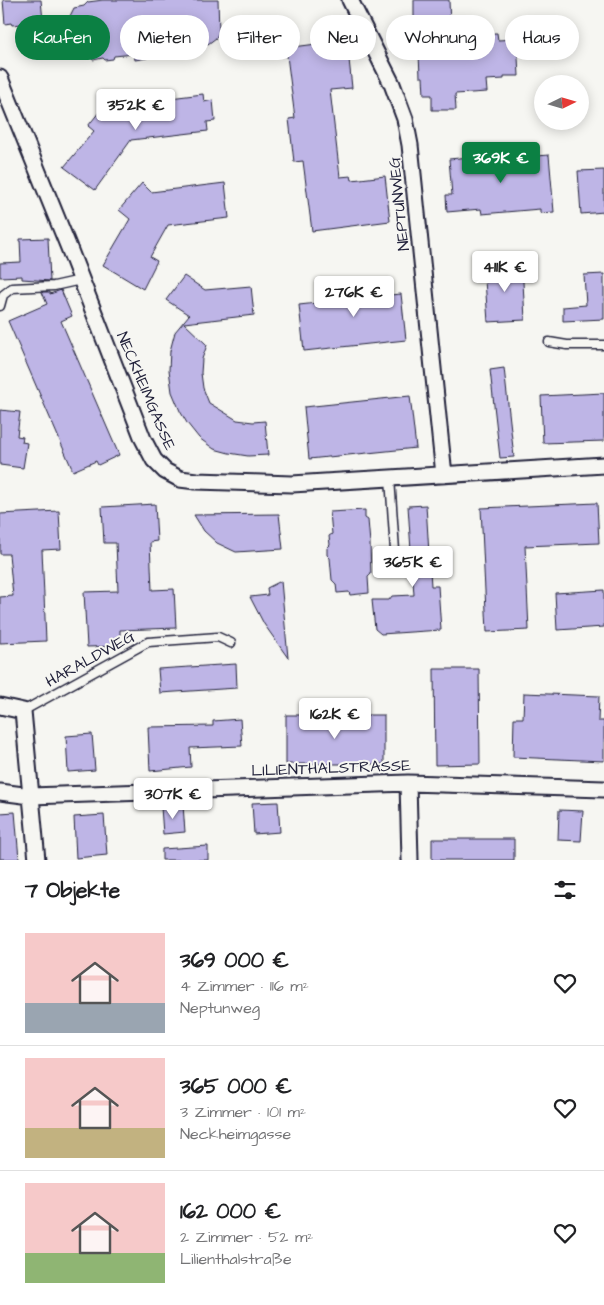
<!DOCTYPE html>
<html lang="de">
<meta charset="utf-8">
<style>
:root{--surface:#fff;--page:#f2f2f2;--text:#202124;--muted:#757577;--line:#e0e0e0;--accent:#0b8043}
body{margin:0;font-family:"Architects Daughter",sans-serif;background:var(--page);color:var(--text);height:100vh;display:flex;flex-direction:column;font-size:19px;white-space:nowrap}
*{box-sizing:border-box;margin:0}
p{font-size:16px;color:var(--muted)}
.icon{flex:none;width:28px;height:28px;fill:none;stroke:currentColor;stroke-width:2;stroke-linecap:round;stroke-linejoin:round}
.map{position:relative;height:860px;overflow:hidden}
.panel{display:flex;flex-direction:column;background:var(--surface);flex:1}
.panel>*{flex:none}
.banner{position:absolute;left:15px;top:15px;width:575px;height:45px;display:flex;gap:10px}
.needle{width:32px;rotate:85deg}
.fabs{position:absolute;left:534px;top:75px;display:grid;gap:10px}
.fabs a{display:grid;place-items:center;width:55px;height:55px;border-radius:50%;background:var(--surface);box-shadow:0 2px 12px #0003;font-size:25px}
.price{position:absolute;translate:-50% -42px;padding:0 11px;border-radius:5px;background:#fff;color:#222;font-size:16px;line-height:32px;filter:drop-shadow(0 1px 2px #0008)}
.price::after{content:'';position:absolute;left:50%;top:30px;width:15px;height:11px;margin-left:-8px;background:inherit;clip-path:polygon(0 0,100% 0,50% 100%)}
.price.active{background:var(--accent);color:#fff}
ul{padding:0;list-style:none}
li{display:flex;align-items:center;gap:15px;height:125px;padding:0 25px}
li+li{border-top:1px solid var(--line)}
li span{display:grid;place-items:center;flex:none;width:140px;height:100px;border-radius:0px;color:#555}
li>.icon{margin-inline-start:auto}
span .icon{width:60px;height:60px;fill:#fffc;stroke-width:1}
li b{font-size:21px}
h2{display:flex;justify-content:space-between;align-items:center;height:60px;padding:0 25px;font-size:21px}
.chip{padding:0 18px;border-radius:22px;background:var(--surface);box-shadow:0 2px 12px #0003;font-size:18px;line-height:45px}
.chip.active{background:var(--accent);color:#fff}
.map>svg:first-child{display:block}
.building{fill:#beb5e6;stroke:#22223b}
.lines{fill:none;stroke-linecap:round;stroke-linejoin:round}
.service-casing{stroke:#22223b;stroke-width:11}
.minor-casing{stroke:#22223b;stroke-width:19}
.service{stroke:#f6f6f2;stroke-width:8}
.minor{stroke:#f6f6f2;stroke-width:15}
.labels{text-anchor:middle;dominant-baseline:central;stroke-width:4;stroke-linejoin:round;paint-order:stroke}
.street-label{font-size:16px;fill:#22223b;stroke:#f6f6f2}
</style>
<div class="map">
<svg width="604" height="860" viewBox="0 0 604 860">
<rect width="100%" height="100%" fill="#f6f6f2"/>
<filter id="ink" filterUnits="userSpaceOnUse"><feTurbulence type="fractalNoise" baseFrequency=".02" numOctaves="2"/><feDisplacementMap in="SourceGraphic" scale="10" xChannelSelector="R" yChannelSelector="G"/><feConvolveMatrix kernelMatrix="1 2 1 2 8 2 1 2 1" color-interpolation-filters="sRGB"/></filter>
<g filter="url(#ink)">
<path class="building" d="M3,0H41L43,21L36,22V35L22,24L12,25L11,23L5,24Z
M103,0H218L219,32L216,38L208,44L202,41L173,44L168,49L151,51L147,58L135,60L134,54L114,56L113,59L105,60L103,58L93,60L90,57L81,58L78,47L73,42L72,27L69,18L74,8L84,6L88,2Z
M414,0H449L450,28H453V34L497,33L498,40L517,39L519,76H504V79L486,80L487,92L455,94L456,110H432V95H424L423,77H420L418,30H414Z
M347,40L352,88L330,90L340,177L351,176L352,180L385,176L390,221L312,231L303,161L294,162L289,119L295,118L286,48Z
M203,94L204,102L213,100L215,121L207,122L208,131L131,140L95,190L64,167L94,131L88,126L107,102L112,105Z
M491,155V157L510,155L511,158L549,155L554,212L540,213V209L482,214L481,209L447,212L446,195H452L449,159Z
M604,170V212L581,214L578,171Z
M142,183L151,192L225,183L229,218L168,225L150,257L157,261L143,289L103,265L130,219L119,210Z
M48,238L50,281L22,279V276L0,277V263L21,262L20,239Z
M522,263L525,320L488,322L484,266Z
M604,274V319L563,321V307L586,305L584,275Z
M184,276L205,290L251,286L254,315L184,323L207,345L202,359L201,373L203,388L209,403L237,420L253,422L265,421L268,455L248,456L229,453L214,449L199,438L187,423L180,411L172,392L169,370L170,351L175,332L189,315L166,300Z
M388,280L390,295L401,294L406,340L304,351L299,305L345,300L343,285Z
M61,290L72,316L61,321L119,455L98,465L96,461L73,471L8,321L47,304L42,292H50V294Z
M504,368L514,457L500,458L490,370Z
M604,393V441L543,443L541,396Z
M410,396L416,448L309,459L304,407Z
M0,410L20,412L17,436L23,437L22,442L27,443L23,468L0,465Z
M597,503L599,543L525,546L529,630L487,632L481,508Z
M155,504L157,541L150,542L152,590L174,589L176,628L120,630V646L87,647L84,592L118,591L116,543H104L102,507Z
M426,505L431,586H438L441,630L381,634L375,629L372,600H389L392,596L414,595L408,506Z
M365,510V518L368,520L370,543L371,574L368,577L369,593L350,595L349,592L337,593L336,584L332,580L330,558L327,555V548L330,545L329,536L332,534L330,512Z
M59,511L61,549L42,550L46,641L0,643V597L13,596L9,554H0V514Z
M279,514L283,549L236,552L217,543L204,531L194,515Z
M281,581L288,658L264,624L250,597L268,595L267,588Z
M604,590V627L557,630L555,593Z
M236,664L237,688L160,693L158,669Z
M434,669H479L480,764L435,765Z
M524,693L599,696L598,721H604V761L513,757L514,718H523Z
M286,715H384V764H286Z
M240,719L242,746L190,748L191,767L150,771L148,727L213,726V721Z
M92,734L95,770L68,772L66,736Z
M278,802L280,832L254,834L252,803Z
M183,805L185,832L163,834L161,807Z
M559,810L583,811L581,841L558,840Z
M15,812L19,859H0V813Z
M104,815L107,855L76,858L74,817Z
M432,839H514V860H432Z
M208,846V860H162V849Z"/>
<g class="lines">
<defs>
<path id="service" d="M0,306L3,295L12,288L54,286L81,280
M549,342L567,345H604
M390,478L396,565
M23,711L148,642L218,637L231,643"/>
<path id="minor" d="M350,0L392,84L405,119L410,145L444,475
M0,78L69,248L143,439L154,460L165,471L180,479L196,481L292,484L604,465
M0,706L23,711L37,860
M408,783L410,860
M0,792L31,796L408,783L604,789"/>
</defs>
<use href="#service" class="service-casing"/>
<use href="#minor" class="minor-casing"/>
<use href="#service" class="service"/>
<use href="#minor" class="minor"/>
</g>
</g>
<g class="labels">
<g class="street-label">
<text transform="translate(399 204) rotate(-96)">NEPTUNWEG</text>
<text transform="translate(146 391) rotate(67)">NECKHEIMGASSE</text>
<text transform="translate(90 659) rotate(-29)">HARALDWEG</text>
<text transform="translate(331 768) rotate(-2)">LILIENTHALSTRASSE</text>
</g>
</g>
</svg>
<div class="fabs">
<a><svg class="needle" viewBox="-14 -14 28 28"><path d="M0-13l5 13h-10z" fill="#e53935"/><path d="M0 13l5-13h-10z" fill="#757577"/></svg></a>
</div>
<b class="price" style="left:136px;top:131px">352K €</b>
<b class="price active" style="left:501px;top:184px">369K €</b>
<b class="price" style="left:505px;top:293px">411K €</b>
<b class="price" style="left:354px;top:318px">276K €</b>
<b class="price" style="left:413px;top:588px">365K €</b>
<b class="price" style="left:335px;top:740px">162K €</b>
<b class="price" style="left:173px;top:820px">307K €</b>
<div class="banner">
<a class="chip active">Kaufen</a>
<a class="chip">Mieten</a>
<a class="chip">Filter</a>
<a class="chip">Neu</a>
<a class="chip">Wohnung</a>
<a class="chip">Haus</a>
</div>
</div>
<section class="panel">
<h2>7 Objekte<svg class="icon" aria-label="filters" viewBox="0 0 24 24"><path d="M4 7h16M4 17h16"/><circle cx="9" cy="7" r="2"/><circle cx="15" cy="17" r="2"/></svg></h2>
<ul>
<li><span style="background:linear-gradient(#f6c9c9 70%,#9aa5b1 0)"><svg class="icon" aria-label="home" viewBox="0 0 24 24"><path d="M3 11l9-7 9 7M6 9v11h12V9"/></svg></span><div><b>369 000 €</b><p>4 Zimmer · 116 m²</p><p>Neptunweg</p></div><svg class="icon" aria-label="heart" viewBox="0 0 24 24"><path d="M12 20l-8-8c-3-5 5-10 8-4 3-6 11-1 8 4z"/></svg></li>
<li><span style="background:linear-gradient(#f6c9c9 70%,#c2b280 0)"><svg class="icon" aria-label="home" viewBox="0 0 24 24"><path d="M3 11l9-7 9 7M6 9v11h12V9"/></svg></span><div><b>365 000 €</b><p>3 Zimmer · 101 m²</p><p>Neckheimgasse</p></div><svg class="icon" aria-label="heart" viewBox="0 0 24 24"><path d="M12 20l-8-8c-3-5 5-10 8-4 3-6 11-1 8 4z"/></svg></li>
<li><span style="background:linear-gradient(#f6c9c9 70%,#8fb573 0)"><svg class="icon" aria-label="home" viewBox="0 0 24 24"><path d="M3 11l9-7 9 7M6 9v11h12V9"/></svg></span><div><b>162 000 €</b><p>2 Zimmer · 52 m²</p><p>Lilienthalstraße</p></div><svg class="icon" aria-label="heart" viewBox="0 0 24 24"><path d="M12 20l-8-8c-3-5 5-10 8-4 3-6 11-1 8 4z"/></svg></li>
</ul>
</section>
